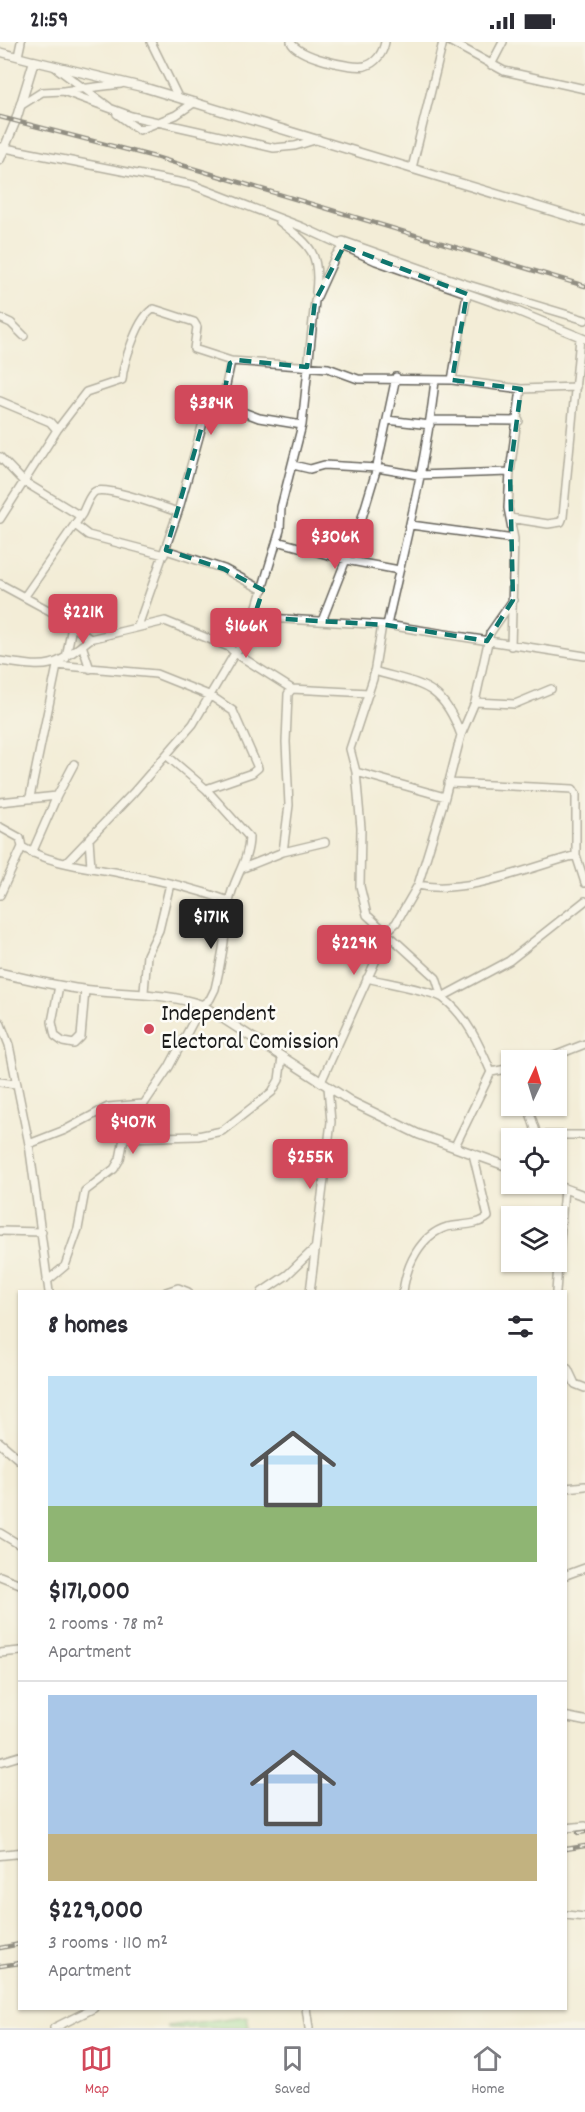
<!DOCTYPE html>
<meta charset="utf-8">
<style>
:root{--surface:#fff;--page:#f2f2f3;--text:#2b2b33;--muted:#7c7c81;--line:#e1e1e2;--accent:#d1495b}
body{margin:0;font-family:Dekko,sans-serif;background:var(--page);color:var(--text);height:100vh;display:flex;flex-direction:column;font-size:22px;white-space:nowrap}
*{box-sizing:border-box;margin:0}
p{font-size:20px;color:var(--muted)}
.icon{flex:none;width:33px;height:33px;fill:none;stroke:currentColor;stroke-width:2;stroke-linecap:round;stroke-linejoin:round}
.map{position:relative;flex:1;overflow:hidden}
.details{position:absolute;left:18px;top:1248px;width:549px;height:720px;display:flex;flex-direction:column;background:var(--surface);border-radius:0px;box-shadow:0 2px 4px #0004}
.details>*{flex:none}
.needle{width:39px;rotate:4deg}
.buttons{position:absolute;left:501px;top:1008px;display:grid;gap:12px}
.buttons a{display:grid;place-items:center;width:66px;height:66px;border-radius:0px;background:var(--surface);box-shadow:0 2px 4px #0004;font-size:30px}
.price{position:absolute;translate:-50% -51px;padding:0 14px;border-radius:6px;background:var(--accent);color:#fff;font-size:20px;line-height:39px;filter:drop-shadow(0 2px 3px #0008)}
.price::after{content:'';position:absolute;left:50%;top:36px;width:18px;height:14px;margin-left:-9px;background:inherit;clip-path:polygon(0 0,100% 0,50% 100%)}
.price.active{background:#222;color:#fff}
ul{padding:0;list-style:none}
li{display:grid;align-content:center;gap:12px;height:318px;padding:0 30px}
li+li{border-top:2px solid var(--line)}
li span{display:grid;place-items:center;height:186px;border-radius:0px;color:#555}
li>.icon{margin-inline-start:auto}
span .icon{width:108px;height:108px;fill:#fffc;stroke-width:1}
li b{font-size:26px}
h2{display:flex;justify-content:space-between;align-items:center;height:72px;padding:0 30px;font-size:26px}
.status{display:flex;justify-content:space-between;align-items:center;height:42px;padding:0 30px;background:var(--surface);direction:ltr}
.status svg{height:16px;fill:currentColor}
.dock{display:flex;justify-content:space-around;align-items:center;height:84px;border-top:2px solid var(--line);background:var(--surface);font-size:16px;color:var(--muted)}
.dock a{display:grid;justify-items:center;gap:3px}
.dock .active{color:var(--accent)}
.map>svg:first-child{display:block}
.green{fill:#94dd98;stroke:#587c5a;stroke-width:1.5}
.lines{fill:none;stroke-linecap:round;stroke-linejoin:round}
.minor-casing{stroke:#67655d;stroke-width:10}
.tertiary-casing{stroke:#67655d;stroke-width:11}
.minor{stroke:#fff;stroke-width:7}
.tertiary{stroke:#fff;stroke-width:8}
.rail-casing{stroke:#1c1c1c;stroke-width:4.5}
.rail{stroke:#fdfcf7;stroke-width:2;stroke-dasharray:7;stroke-linecap:butt}
.marked{fill:none;stroke:#0f766e;stroke-width:4.5;stroke-dasharray:12 8;stroke-linejoin:round}
.poi-dot{fill:#d1495b;stroke:#fdfcf7;stroke-width:2}
.labels{text-anchor:middle;dominant-baseline:central;stroke-width:5;stroke-linejoin:round;paint-order:stroke}
.poi-label{font-size:24px;fill:#1c1c1c;stroke:#fdfcf7;text-anchor:start}
</style>
<div class="status"><b>21:59</b><svg viewBox="0 0 49 12"><path d="M0 12V9h3v3zM5 12V6h3v6zM10 12V3h3v9zM15 12V0h3v12zM26 1h20v11H26zM47 4h2v5h-2z"/></svg></div>
<div class="map">
<svg width="585" height="1986" viewBox="0 0 585 1986">
<rect width="100%" height="100%" fill="#fdfcf7"/>
<filter id="ink" filterUnits="userSpaceOnUse"><feTurbulence type="fractalNoise" baseFrequency=".0167" numOctaves="2"/><feDisplacementMap in="SourceGraphic" scale="12" xChannelSelector="R" yChannelSelector="G"/><feConvolveMatrix kernelMatrix="1 2 1 2 8 2 1 2 1" color-interpolation-filters="sRGB"/></filter>
<filter id="wash" filterUnits="userSpaceOnUse"><feTurbulence type="fractalNoise" baseFrequency=".008" numOctaves="4" result="noise"/><feDisplacementMap in="SourceGraphic" scale="24" xChannelSelector="R" yChannelSelector="G"/><feGaussianBlur stdDeviation="1.35" result="paint"/><feColorMatrix in="noise" values="0 0 0 0 0 0 0 0 0 0 0 0 0 0 0 0 0 1.4 0 .05"/><feComposite in="paint" operator="in"/></filter>
<g filter="url(#wash)">
<rect width="100%" height="100%" fill="#f3edd7"/>
<path class="green" d="M247,1974L249,1986H168V1984Z"/>
</g>
<g filter="url(#ink)">
<g class="lines">
<defs>
<path id="minor" d="M151,0L178,55
M291,0C296,14 351,27 365,24C376,21 383,11 385,0
M451,0L504,29L585,47
M0,10L34,19
M18,14L21,0
M491,23L503,0
M55,25L109,65
M63,49L121,42
M20,64L42,50L63,49L131,74L274,106L295,104L318,97
M117,72L139,88L176,73L195,60
M0,105L193,143L302,185L376,219L512,267L585,297
M412,126L443,0
M279,179C308,202 321,209 316,250
M343,199L462,241L585,278
M0,276L11,281L24,294
M452,338L467,252
M0,359L50,380L57,388L0,477
M222,362L259,376L302,383
M387,378L430,383
M431,378L519,379
M57,388L86,350L122,338C123,322 139,272 154,267L194,280L197,285L194,307L231,319L328,326L358,337L452,338L521,347L576,345
M0,415L23,439L77,472H82C85,466 90,451 96,449C112,445 162,465 178,470L138,584
M293,423L310,427L324,423L377,426L418,433L510,430
M178,470L206,370L222,362L231,319
M510,476L548,482L561,480L563,475L580,296
M75,483L88,493L164,513
M411,483L514,497
M277,499L346,518L399,528
M166,508L224,527L263,548
M0,542L61,575L90,597L165,579L229,605L235,611L243,602L252,581L267,576L387,583L585,614
M25,554L82,472
M513,558L490,591L475,660L461,693L445,755L418,843C465,853 529,826 576,813
M322,579L361,479L376,429L396,335
M252,581L280,488L281,465L302,383L315,259L336,213L344,204
M382,583L373,637L350,707L356,730L361,786L360,844L367,873L436,936L442,955L509,919L585,859
M387,583C405,502 426,422 435,339
M82,603L90,627
M511,604L514,497L508,466L510,430L521,347
M66,616L72,584
M0,619C50,626 51,628 90,597
M56,623L156,632L211,654L233,669L258,726L252,731L206,747
M374,629C422,643 442,641 461,693
M475,660L515,662L551,647
M356,730L445,755
M448,741L573,747L576,752V813L585,841
M30,755L57,624
M0,760L57,754
M0,785L20,796L22,805L0,853
M89,797L91,825
M22,805C52,823 91,825 125,832C161,838 196,847 229,859
M283,810L289,763L286,700L288,652L292,647L369,651
M32,811L57,754L74,722
M66,821L133,751L193,682L235,611L292,647
M243,826L283,810L325,800
M367,936C382,940 434,949 443,956C467,974 480,1004 491,1030L455,1104
M59,944L52,980L55,994L63,1000L74,1002L81,995L85,948
M144,950L147,913L159,888L170,842
M0,980L9,1003L29,1102L49,1250
M544,1018L585,1002
M491,1030L512,1026
M0,1040L16,1042
M321,1040L380,909L386,890L396,881L418,843
M528,1064L537,1093H585
M124,1096L198,1094L222,1089L272,1050L279,1038L282,1015
M29,1102L65,1088L108,1065L143,1062
M0,1189L42,1190
M47,1239L65,1224L78,1187L85,1149L114,1127L120,1117L124,1096L133,1078L169,1025L202,963L210,957L215,947C222,918 226,890 229,861C232,838 249,820 249,795L206,747L166,713
M166,1250L178,1246L188,1250
M262,1250L287,1233L315,1206
M310,1250L331,1080L328,1045
M403,1250C406,1224 420,1193 447,1185C460,1182 478,1184 488,1175L473,1112
M556,1250L564,1146
M566,1326L568,1327L575,1342L585,1346
M566,1446L585,1444
M0,1491L20,1503
M566,1533L585,1526
M0,1534L20,1542
M0,1611L20,1609
M0,1720L20,1714
M566,1786L585,1784
M566,1873L585,1875
M306,1966L309,1986
M54,1986L94,1966"/>
<path id="tertiary" d="M0,117L16,78L34,19L146,46L585,179
M0,931C29,937 58,945 87,948C127,953 163,950 202,963L352,1060L418,1092L512,1126
M552,1142L585,1154
M0,1401L20,1418
M566,1675L585,1679
M0,1813L20,1811"/>
</defs>
<use href="#minor" class="minor-casing"/>
<use href="#tertiary" class="tertiary-casing"/>
<use href="#minor" class="minor"/>
<use href="#tertiary" class="tertiary"/>
<defs>
<path id="rail" d="M0,75L155,115L585,244
M578,1791L585,1790
M566,1807L585,1804
M0,1906L20,1902
M0,1924L20,1921"/>
</defs>
<use href="#rail" class="rail-casing"/>
<use href="#rail" class="rail"/>
</g>
</g>
<path d="M0 0H585V1986H0ZM344,204L467,252L452,338L521,347L510,430L513,558L487,599L387,583L267,576L252,581L263,548L224,527L166,508L206,370L222,362L230,321L237,318L307,325L315,259Z" fill="#f3edd7" fill-opacity=".55" fill-rule="evenodd"/>
<path class="marked" d="M344,204L467,252L452,338L521,347L510,430L513,558L487,599L387,583L267,576L252,581L263,548L224,527L166,508L206,370L222,362L230,321L237,318L307,325L315,259Z"/>
<circle class="poi-dot" cx="149" cy="987" r="6"/>
<g class="labels">
<g class="poi-label">
<text x="161" y="973">Independent<tspan x="161" dy="28">Electoral Comission</tspan></text>
</g>
</g>
</svg>
<div class="buttons">
<a><svg class="needle" viewBox="-14 -14 28 28"><path d="M0-13l5 13h-10z" fill="#e53935"/><path d="M0 13l5-13h-10z" fill="#7c7c81"/></svg></a>
<a><svg class="icon" aria-label="locate" viewBox="0 0 24 24"><circle cx="12" cy="12" r="6"/><path d="M12 2v4M12 18v4M2 12h4M18 12h4"/></svg></a>
<a><svg class="icon" aria-label="layers" viewBox="0 0 24 24"><path d="M12 4l9 5-9 5-9-5zM3 14l9 5 9-5"/></svg></a>
</div>
<b class="price" style="left:211px;top:394px">$384K</b>
<b class="price" style="left:335px;top:528px">$306K</b>
<b class="price" style="left:83px;top:603px">$221K</b>
<b class="price" style="left:246px;top:617px">$166K</b>
<b class="price active" style="left:211px;top:908px">$171K</b>
<b class="price" style="left:354px;top:934px">$229K</b>
<b class="price" style="left:133px;top:1113px">$407K</b>
<b class="price" style="left:310px;top:1148px">$255K</b>
<section class="details">
<h2>8 homes<svg class="icon" aria-label="filters" viewBox="0 0 24 24"><path d="M4 7h16M4 17h16"/><circle cx="9" cy="7" r="2"/><circle cx="15" cy="17" r="2"/></svg></h2>
<ul>
<li><span style="background:linear-gradient(#bfe0f5 70%,#8fb573 0)"><svg class="icon" aria-label="home" viewBox="0 0 24 24"><path d="M3 11l9-7 9 7M6 9v11h12V9"/></svg></span><div><b>$171,000</b><p>2 rooms · 78 m²</p><p>Apartment</p></div></li>
<li><span style="background:linear-gradient(#a9c7e8 75%,#c2b280 0)"><svg class="icon" aria-label="home" viewBox="0 0 24 24"><path d="M3 11l9-7 9 7M6 9v11h12V9"/></svg></span><div><b>$229,000</b><p>3 rooms · 110 m²</p><p>Apartment</p></div></li>
</ul>
</section>
</div>
<nav class="dock">
<a class="active"><svg class="icon" aria-label="map" viewBox="0 0 24 24"><path d="M3 6l6-2 6 2 6-2v14l-6 2-6-2-6 2zM9 4v14M15 6v14"/></svg>Map</a>
<a><svg class="icon" aria-label="saved" viewBox="0 0 24 24"><path d="M7 4h10v16l-5-4-5 4z"/></svg>Saved</a>
<a><svg class="icon" aria-label="home" viewBox="0 0 24 24"><path d="M3 11l9-7 9 7M6 9v11h12V9"/></svg>Home</a>
</nav>
